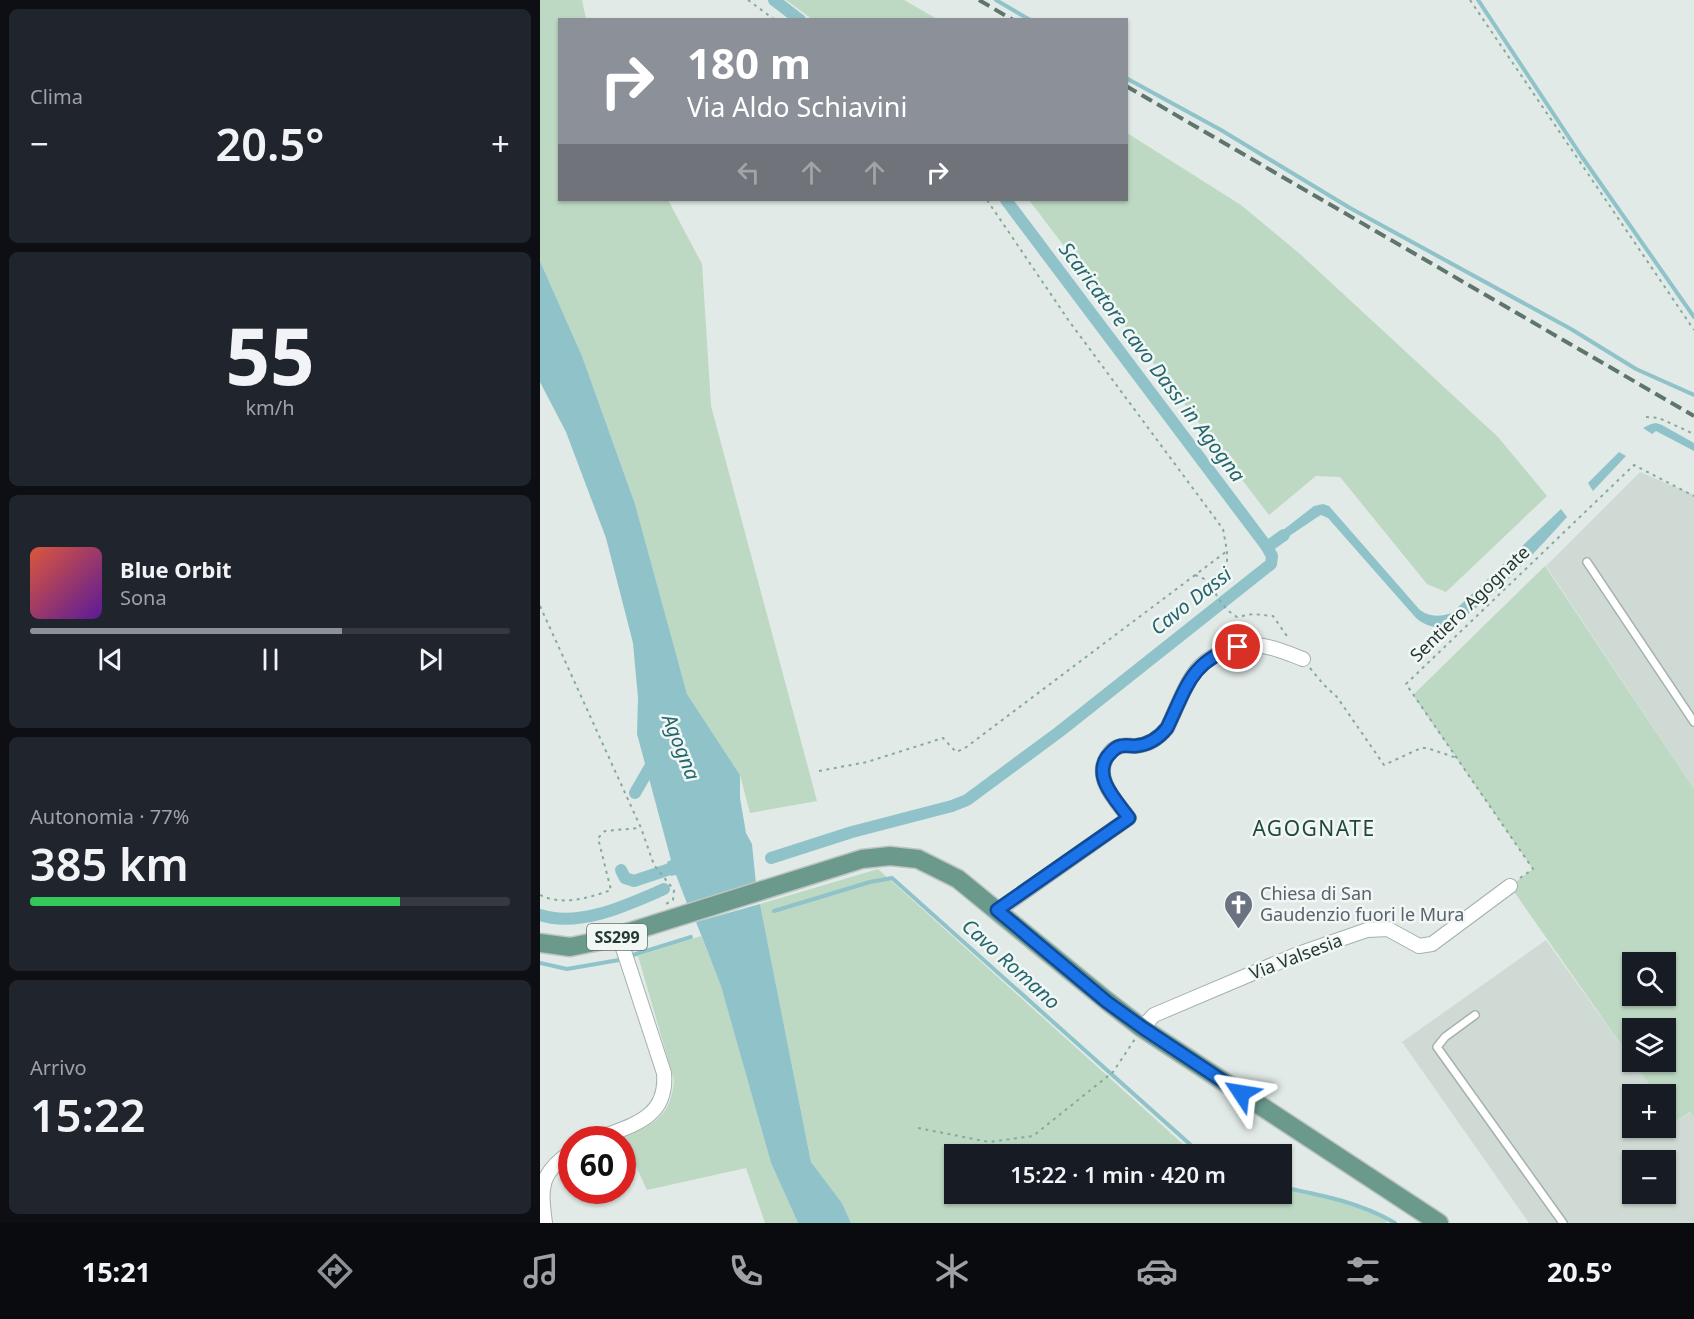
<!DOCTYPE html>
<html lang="it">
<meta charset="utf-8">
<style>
body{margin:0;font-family:"Noto Sans",sans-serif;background:#20242c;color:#f1f3f6;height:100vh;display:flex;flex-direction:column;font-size:22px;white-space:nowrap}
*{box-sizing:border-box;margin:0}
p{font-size:20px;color:#9ea1a6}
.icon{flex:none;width:33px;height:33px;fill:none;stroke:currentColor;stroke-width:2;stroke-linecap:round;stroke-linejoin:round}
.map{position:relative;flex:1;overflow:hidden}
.sheet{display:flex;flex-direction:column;gap:9px;padding:9px;background:#0d0f14;width:540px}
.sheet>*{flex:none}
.top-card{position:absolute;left:18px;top:18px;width:570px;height:183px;border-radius:0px;box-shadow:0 2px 4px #0004;background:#8c9099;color:#fff;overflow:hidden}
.fabs{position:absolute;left:1082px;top:952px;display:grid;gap:12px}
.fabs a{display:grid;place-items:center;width:54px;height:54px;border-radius:0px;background:#171b24;box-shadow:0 2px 4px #0004;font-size:30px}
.speed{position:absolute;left:18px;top:1126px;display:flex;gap:12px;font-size:30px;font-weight:700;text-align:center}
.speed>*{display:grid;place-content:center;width:78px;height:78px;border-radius:50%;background:#171b24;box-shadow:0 2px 4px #0004;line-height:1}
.speed .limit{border:9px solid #d22;background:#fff;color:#111}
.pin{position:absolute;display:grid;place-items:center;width:51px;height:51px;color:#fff;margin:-26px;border:3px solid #fff;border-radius:50%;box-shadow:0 2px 6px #0007}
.me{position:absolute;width:66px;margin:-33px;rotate:303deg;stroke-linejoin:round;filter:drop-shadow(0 0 4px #0008)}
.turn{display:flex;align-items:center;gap:21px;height:126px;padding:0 30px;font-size:27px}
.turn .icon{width:78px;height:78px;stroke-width:2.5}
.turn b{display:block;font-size:42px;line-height:51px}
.lanes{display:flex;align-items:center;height:57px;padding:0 30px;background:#0003;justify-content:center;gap:30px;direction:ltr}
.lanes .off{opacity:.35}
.big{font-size:45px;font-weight:600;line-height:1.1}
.sheet .card{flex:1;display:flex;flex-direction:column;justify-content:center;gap:9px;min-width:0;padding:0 21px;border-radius:9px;background:#20242c}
.sheet .dial{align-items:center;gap:0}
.dial b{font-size:78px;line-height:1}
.song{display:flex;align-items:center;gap:18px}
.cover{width:72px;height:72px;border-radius:9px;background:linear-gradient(135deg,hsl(10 70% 55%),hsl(270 70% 35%))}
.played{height:6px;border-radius:3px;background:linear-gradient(90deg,#8c9099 65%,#363941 65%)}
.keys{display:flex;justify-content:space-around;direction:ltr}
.heat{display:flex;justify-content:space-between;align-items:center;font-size:33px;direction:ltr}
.charge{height:9px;border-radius:4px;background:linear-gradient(90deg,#34c759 77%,#363941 0)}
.trip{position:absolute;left:404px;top:1144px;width:348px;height:60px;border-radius:0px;background:#171b24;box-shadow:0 2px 4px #0004;font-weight:600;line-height:60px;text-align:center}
.tab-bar{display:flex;height:96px;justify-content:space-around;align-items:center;background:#090b0e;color:#9ea1a6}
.tab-bar .icon{width:42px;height:42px}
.tab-bar .current{color:#8c9099}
.tab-bar b{font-size:27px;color:#f1f3f6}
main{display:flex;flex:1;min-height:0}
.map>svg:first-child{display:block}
.built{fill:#d0dad5;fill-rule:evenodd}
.green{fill:#bdd9c3;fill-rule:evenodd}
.water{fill:#90c3c9}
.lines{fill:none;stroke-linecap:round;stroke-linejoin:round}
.stream{stroke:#90c3c9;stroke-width:4}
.canal{stroke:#90c3c9;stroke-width:12}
.service-casing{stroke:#a5b1ac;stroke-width:10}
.minor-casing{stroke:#a5b1ac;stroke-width:16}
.primary-casing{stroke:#bdc4c2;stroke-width:21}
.path{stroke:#85aa9c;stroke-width:2;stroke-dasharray:3 4.5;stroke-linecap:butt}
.service{stroke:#fff;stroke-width:7}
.minor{stroke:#fff;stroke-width:14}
.primary{stroke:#6b9a8c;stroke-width:18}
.rail{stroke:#5e746d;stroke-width:4;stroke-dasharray:12 6;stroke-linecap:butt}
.route-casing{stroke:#114b97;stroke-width:15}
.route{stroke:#1a73e8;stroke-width:10}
.labels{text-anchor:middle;stroke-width:5;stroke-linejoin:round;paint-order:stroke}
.shield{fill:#f1f7f4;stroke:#62726c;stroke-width:1.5}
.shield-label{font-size:16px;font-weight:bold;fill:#243932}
.street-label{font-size:18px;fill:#243932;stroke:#f1f7f4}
.worship-label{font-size:18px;fill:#5b616d;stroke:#f1f7f4;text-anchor:start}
.water-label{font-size:20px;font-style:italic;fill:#25656d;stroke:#f1f7f4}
.quarter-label{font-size:21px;letter-spacing:1.5px;fill:#22483d;stroke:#f1f7f4}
</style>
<main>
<section class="sheet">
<div class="card"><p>Clima</p>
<div class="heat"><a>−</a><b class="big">20.5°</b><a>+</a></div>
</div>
<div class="card dial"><b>55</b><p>km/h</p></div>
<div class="card">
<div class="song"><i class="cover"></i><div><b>Blue Orbit</b><p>Sona</p></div></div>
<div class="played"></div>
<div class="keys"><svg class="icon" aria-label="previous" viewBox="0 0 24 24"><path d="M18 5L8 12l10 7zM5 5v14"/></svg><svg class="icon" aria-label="pause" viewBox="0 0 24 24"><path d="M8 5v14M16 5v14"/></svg><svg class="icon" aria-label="next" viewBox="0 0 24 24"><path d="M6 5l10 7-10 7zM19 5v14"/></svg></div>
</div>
<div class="card"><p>Autonomia · 77%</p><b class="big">385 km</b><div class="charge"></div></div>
<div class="card"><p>Arrivo</p><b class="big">15:22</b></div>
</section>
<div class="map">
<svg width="1154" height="1223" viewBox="0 0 1154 1223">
<rect width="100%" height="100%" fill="#e1eae6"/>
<g class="built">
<polygon points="1100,472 1154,495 1154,789 1006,566"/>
<path d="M1006 940 1117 1095H1092V1128H1125V1106L1136 1121 1151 1112 1154 1117V1223H989L862 1042ZM1092 1161H1125V1194H1092Z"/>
</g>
<g class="green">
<polygon points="0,0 42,0 46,19 20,20 20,200 128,200 162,264 171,406 277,801 210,813 200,775 147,694 95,504 42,356 0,261"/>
<polygon points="246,0 364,0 397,19 272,19"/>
<polygon points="587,133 701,205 760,254 958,437 1007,496 906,592 887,584 800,477 776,476 729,515 489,200 586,200"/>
<path d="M1005 566 1154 789V1117L1150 1112 1136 1121 1125 1106V1095H1117L1093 1062H1125V1029H1092V1060L970 886 993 869 873 695ZM1092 963H1125V996H1092Z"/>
<polygon points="338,869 655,1155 414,1155 414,1194 741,1194 741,1188 793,1197 848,1219 846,1223 311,1223 302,1203 271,1162 220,904"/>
<path d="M161 936 181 985 231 1163 258 1223H225L206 1168 107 1190 83 1138C114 1124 131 1117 134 1080L98 956Z"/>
</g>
<g class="water">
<polygon points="0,261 42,356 95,504 147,694 200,775 200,798 206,833 212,844 216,884 148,906 136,875 131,876 127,862 131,860 97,734 98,698 93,643 66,538 26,432 0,382"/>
<polygon points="1116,423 1122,425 1154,443 1154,451 1116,431 1112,434 1103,428 1111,424"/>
<polygon points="1079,452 1086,456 1053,491 1048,483"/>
<path d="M783 504 789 506 879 609C888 617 900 617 912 613L1021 509 1027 517C1004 542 932 624 902 627 892 628 883 624 876 618L788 518 781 515 776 518 733 547 729 541 774 506Z"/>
<polygon points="220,904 271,1162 302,1203 311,1223 258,1223 231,1163 181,986 156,922"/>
</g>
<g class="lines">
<g class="stream">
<polyline points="456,0 490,20"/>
<polyline points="938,0 1042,157 1154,317"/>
<polyline points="586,78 681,130 810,208 1031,329 1096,369 1154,395"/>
<polyline points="234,911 330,882 352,878 662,1155"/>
<polyline points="93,955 151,937"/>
<polyline points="0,963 27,969 79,960"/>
<path d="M741 1187C781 1195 819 1202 855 1223"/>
</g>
<g class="canal">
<polyline points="234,0 260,20"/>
<polyline points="466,200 727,547"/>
<polyline points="95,793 114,760"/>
<polyline points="231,858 312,832 412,806 427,800 519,732 731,564 732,556 727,547 744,535"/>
<polyline points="81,870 85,878 94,881 145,864"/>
<path d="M0 915C40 928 87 905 124 889"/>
</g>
<defs>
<g id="service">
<polyline points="1047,562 1154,722"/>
<polyline points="935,1015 905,1037 897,1047 1023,1223"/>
</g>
<g id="minor">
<path d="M457 911 589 818C577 802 553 778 567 757 570 752 575 747 581 746 586 745 591 746 595 746 608 745 619 738 627 728 635 712 641 694 651 678 664 655 698 642 723 646 737 648 750 654 763 659"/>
<polyline points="602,1028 614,1015 758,954 827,930 848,929 879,946 892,944 970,886"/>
<path d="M55 1140C90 1125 128 1120 124 1073L79 936"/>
<path d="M5 1223C0 1186 0 1173 32 1151"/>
</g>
<polyline id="primary" points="0,943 30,947 64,940 322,859 350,856 378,859 418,879 567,1001 602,1028 899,1223"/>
</defs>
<use href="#service" class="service-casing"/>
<use href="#minor" class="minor-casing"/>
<use href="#primary" class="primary-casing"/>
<g class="path">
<polyline points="208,0 235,20"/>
<polyline points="930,0 1154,330"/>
<path d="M447 200 529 321 683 529 687 551V567L669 581C676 595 683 609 697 617L713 614 733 616 749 639"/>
<polyline points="1106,417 1119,418 1154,434"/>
<polyline points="655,575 669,581"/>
<polyline points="0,606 101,828 114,865 134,890 133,900 124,905"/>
<polyline points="770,668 784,685 797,697 844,765 881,748 887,748 917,758"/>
<polyline points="279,771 327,762 403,738 416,752 425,748 687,551"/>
<polyline points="980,878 993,869 866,684 1094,465 1154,496"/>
<path d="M0 895C22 906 49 898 71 890L58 838 65 831 99 828"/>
<polyline points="378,1128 449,1142 493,1136 573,1072 595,1039"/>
</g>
<use href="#service" class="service"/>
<use href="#minor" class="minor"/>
<use href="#primary" class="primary"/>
<g class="rail">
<polyline points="439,0 473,20"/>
<polyline points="586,86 1154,416"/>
</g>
</g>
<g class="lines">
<defs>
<path id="route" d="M698 647C651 659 646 689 627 728 619 738 608 745 595 746 591 746 586 745 581 746 575 747 571 752 567 757 553 778 577 801 589 818L457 910 567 1002 603 1028 701 1093"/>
</defs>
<use href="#route" class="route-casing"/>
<use href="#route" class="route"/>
</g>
<defs>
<symbol id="church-pin" viewBox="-11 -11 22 30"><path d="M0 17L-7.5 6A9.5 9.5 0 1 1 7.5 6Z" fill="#6b7280" stroke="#f1f7f4"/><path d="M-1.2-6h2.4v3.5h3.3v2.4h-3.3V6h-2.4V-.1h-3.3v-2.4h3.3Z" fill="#fff"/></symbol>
</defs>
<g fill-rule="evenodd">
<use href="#church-pin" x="682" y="888" width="33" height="45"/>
</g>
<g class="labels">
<rect class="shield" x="47" y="924" width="60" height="26" rx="4.5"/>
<g class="shield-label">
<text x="77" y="943">SS299</text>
</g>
<g class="street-label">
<text transform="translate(930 604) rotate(-44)" y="6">Sentiero Agognate</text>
<text transform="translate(756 957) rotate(-21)" y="6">Via Valsesia</text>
</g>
<g class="worship-label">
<text x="720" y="900">Chiesa di San<tspan x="720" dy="21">Gaudenzio fuori le Mura</tspan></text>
</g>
<g class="water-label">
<text transform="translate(612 362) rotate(53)" y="7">Scaricatore cavo Dassi in Agogna</text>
<text transform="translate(651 601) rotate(-38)" y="7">Cavo Dassi</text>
<text transform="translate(141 747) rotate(68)" y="7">Agogna</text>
<text transform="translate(471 964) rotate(42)" y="7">Cavo Romano</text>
</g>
<g class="quarter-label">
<text x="774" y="836">AGOGNATE</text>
</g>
</g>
</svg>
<div class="fabs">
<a><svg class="icon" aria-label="search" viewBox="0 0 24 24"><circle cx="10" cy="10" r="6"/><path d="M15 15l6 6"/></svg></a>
<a><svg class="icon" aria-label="layers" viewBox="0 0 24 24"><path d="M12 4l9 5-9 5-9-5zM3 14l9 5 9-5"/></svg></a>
<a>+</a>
<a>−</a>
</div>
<div class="speed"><div class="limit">60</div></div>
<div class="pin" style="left:698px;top:647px;background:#d93025"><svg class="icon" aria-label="arrive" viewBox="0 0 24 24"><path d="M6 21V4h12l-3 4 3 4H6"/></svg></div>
<svg class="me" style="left:701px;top:1093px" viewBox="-20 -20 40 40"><path d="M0-17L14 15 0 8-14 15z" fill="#1a73e8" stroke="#fff" stroke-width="4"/></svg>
<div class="trip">15:22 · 1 min · 420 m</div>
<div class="top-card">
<div class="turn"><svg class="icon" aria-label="right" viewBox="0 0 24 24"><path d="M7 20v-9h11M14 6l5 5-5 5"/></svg><div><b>180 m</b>Via Aldo Schiavini</div></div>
<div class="lanes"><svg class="icon off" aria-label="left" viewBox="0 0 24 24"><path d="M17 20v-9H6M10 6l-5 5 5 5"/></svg><svg class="icon off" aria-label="ahead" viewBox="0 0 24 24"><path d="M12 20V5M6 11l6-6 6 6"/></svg><svg class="icon off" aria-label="ahead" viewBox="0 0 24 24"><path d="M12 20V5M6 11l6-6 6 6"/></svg><svg class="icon" aria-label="right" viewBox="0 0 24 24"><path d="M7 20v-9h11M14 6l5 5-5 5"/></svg></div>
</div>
</div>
</main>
<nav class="tab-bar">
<b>15:21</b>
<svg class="icon current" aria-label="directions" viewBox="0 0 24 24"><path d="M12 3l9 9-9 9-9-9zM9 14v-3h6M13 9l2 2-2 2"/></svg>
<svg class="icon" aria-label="music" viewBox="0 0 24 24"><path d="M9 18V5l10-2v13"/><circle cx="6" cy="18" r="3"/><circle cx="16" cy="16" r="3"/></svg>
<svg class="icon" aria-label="phone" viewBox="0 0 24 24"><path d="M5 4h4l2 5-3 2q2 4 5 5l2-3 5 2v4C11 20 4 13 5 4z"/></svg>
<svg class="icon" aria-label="climate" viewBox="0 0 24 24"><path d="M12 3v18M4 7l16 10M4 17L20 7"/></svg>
<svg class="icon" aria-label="car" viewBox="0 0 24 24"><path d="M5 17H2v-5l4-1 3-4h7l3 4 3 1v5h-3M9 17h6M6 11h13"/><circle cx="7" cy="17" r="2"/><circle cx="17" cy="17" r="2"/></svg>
<svg class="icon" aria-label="filters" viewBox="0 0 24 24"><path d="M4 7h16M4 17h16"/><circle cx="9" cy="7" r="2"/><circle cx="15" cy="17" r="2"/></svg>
<b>20.5°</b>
</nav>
